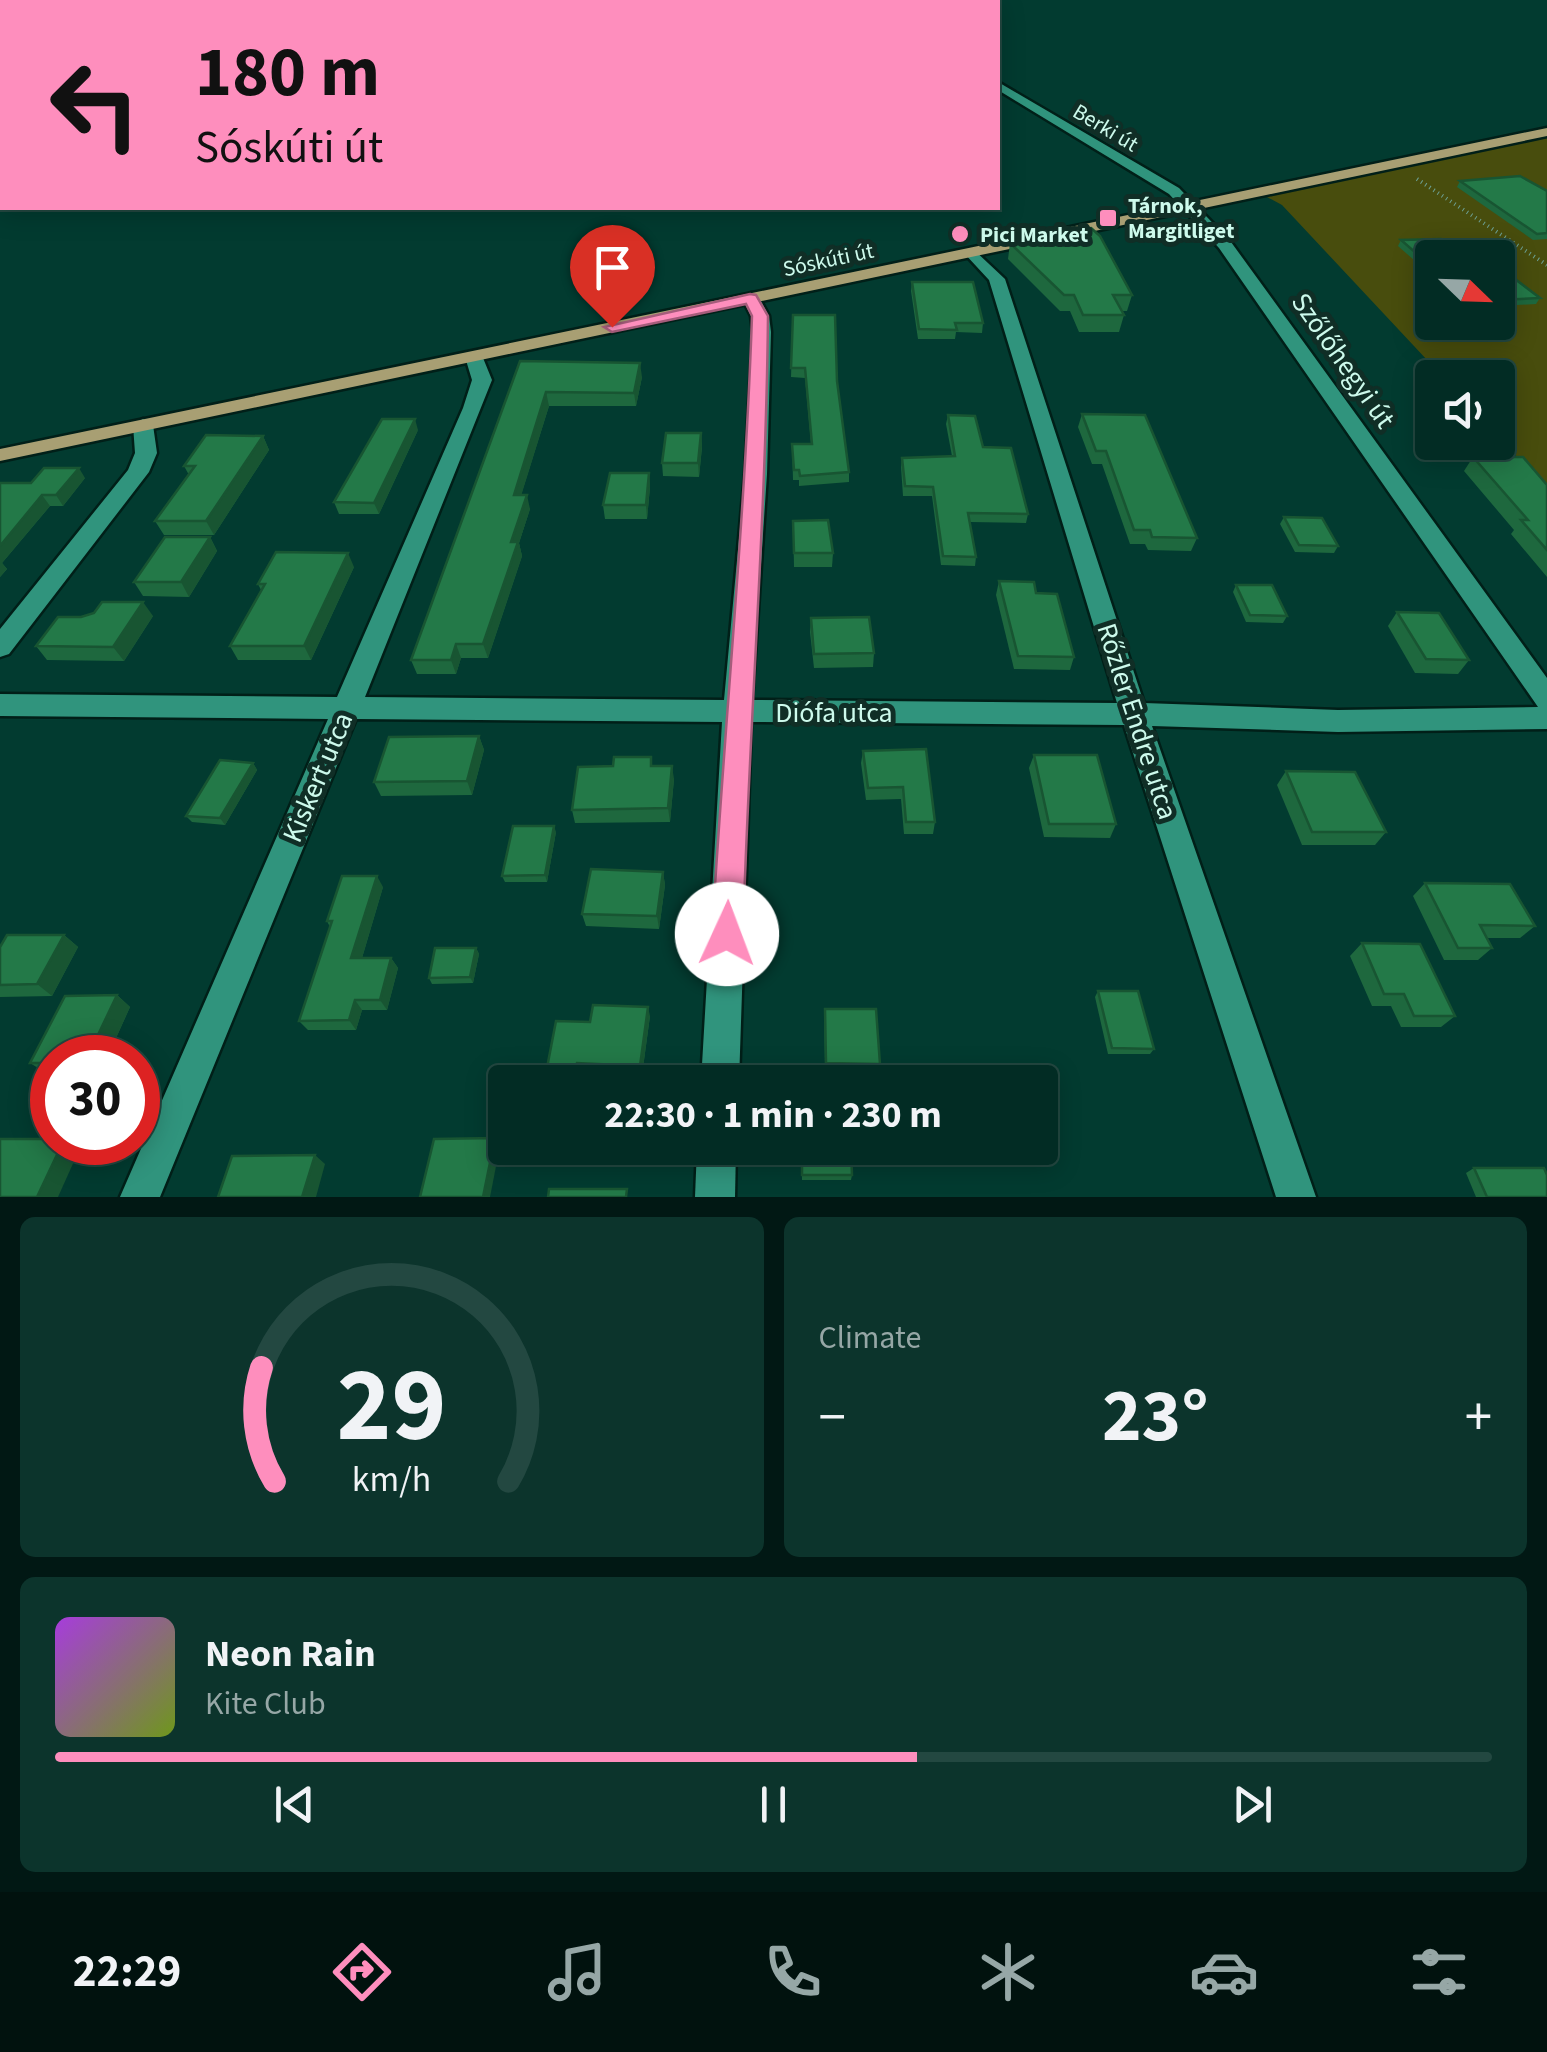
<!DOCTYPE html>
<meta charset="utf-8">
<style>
body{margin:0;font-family:"Source Sans 3",sans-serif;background:#0c342c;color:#f1f3f6;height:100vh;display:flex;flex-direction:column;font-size:38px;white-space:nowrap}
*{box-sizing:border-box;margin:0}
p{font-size:32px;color:#96a7a6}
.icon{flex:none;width:55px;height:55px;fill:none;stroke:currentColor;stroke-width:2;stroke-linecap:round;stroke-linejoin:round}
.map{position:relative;height:1197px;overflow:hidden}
.drawer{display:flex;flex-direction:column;gap:20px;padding:20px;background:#011814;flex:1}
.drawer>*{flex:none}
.hud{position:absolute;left:0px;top:0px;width:1000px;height:210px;box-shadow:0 5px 25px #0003,0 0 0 2px #234841;background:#fe8ebd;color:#111;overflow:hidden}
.needle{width:65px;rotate:113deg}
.fabs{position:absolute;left:1415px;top:240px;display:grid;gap:20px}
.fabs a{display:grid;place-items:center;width:100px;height:100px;border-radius:10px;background:#022c24;box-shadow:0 5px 25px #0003,0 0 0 2px #234841;font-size:50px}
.speed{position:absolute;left:30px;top:1035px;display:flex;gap:20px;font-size:50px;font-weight:700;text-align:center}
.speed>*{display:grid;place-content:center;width:130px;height:130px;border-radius:50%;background:#022c24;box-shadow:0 5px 25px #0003,0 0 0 2px #234841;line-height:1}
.speed .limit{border:15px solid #d22;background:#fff;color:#111}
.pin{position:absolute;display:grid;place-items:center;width:85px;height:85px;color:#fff;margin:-102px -42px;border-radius:50% 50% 50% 0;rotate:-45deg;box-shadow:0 0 10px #0007}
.pin .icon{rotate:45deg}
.me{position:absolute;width:110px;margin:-55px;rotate:2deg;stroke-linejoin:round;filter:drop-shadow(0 0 8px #0008)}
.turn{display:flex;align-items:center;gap:35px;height:210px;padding:0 30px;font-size:45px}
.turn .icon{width:130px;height:130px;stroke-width:2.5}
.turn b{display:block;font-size:70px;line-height:85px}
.big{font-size:75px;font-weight:700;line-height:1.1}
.drawer .tile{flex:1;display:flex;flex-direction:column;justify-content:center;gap:15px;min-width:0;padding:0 35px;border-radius:15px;background:#0c342c}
.drawer .dial{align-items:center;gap:0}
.dial svg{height:260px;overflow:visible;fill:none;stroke:#234841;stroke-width:7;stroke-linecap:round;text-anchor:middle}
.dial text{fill:#f1f3f6;stroke:none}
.song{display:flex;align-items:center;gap:30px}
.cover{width:120px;height:120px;border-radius:15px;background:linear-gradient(135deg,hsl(280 70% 55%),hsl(80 70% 35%))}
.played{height:10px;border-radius:5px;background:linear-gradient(90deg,#fe8ebd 60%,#234841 60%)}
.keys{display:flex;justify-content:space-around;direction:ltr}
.heat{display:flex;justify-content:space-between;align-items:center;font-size:55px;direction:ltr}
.drawer .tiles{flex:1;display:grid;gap:20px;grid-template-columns:1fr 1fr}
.tile:last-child{grid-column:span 2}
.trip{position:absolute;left:488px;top:1065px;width:570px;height:100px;border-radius:10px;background:#022c24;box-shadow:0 5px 25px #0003,0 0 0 2px #234841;font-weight:700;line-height:100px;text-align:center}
.tab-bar{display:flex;height:160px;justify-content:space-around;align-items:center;background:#01120e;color:#96a7a6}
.tab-bar .icon{width:70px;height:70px}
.tab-bar .active{color:#fe8ebd}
.tab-bar b{font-size:45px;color:#f1f3f6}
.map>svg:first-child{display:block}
.green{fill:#484d0d;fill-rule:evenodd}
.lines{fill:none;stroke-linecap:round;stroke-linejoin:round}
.minor-casing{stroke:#011f18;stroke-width:5}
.major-casing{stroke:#011f18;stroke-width:5}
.path-far1{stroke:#6da093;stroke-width:2.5;stroke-dasharray:1 4;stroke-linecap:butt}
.path{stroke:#6da093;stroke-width:4;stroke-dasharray:1 4;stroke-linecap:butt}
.minor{fill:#30947d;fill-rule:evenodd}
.major{fill:#a89f73;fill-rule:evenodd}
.wall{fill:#1e683e}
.shaded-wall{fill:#185532}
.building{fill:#237948;stroke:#185532;stroke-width:2.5}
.route{fill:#fe8ebd;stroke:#a55c7b;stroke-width:2.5}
.poi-dot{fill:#fe8ebd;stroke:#102e26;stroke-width:4}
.labels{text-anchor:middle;stroke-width:10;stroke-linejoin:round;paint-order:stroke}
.far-street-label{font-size:22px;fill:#cdfaec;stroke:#102e26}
.far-poi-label{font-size:22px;font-weight:bold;fill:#cdfaec;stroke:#102e26;text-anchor:start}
.street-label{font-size:28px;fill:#cdfaec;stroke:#102e26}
</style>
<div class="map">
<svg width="1547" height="1197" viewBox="0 0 1547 1197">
<rect width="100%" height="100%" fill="#023b30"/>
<path class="green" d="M1547 128V490L1498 436V378L1443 377 1282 205 1252 189ZM1432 258H1498V322H1432Z"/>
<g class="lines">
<defs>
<g id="minor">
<polygon points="853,0 865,0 867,2 856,2"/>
<polygon points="998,82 1179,188 1231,242 1547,678 1547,729 1338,732 1152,726 1316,1197 1276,1197 1124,725 751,722 739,1082 701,1082 722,722 356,719 160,1197 120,1197 328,719 0,716 0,694 337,697 463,408 472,380 465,357 467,353 481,353 492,380 365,697 724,700 745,474 753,332 751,316 742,298 751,293 757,294 769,316 771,332 767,474 752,700 1117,703 989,280 964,253 972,248 1005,279 1144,703 1338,710 1538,707 1219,248 1169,194 998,90"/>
<polygon points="143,419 153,425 157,453 149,472 9,654 0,657 0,629 128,470 135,453 133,425"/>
<polygon points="697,1148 736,1148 735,1197 695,1197"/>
</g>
<polygon id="major" points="1547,128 1547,136 0,461 0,449"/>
</defs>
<use href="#minor" class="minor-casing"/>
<use href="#major" class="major-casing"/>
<polyline class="path-far1" points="828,0 832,2"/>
<polyline class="path" points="1417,179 1547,265"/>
<use href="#minor" class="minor"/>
<use href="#major" class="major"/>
</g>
<g class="wall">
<polygon points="1460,181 1547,191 1547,239 1533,240 1457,187"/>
<polygon points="1401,240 1432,258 1432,276 1398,246"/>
<polygon points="1010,243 1132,295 1127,311 1122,311 1124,315 1119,332 1079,332 1070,311 1060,311 1008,259"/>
<polygon points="1498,266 1540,298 1536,304 1498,306"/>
<polygon points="912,282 983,323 982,333 956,332 955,339 918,339 911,291"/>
<polygon points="793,315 837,381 849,472 849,482 799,486 799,480 793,480 792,444 811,444 805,378 791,377"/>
<polygon points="520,361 642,377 636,406 549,406 521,495 530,509 519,543 522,556 488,658 461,658 456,674 417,674 411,660"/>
<polygon points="1082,414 1197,538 1191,551 1148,550 1145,544 1130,544 1102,464 1092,464 1078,427"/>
<polygon points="948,415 983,447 1028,514 1026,523 970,522 976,557 975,566 941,565 932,496 903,496 901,467 902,458 952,456 946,424"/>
<polygon points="418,430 379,514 339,514 334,502"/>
<polygon points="701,433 702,447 699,477 663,476 662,463"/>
<polygon points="263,436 269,450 214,535 164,535 155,521 189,475 184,466"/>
<polygon points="1473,457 1547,485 1547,577 1511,534 1514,530 1464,471"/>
<polygon points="649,473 650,487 647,519 605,519 603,505"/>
<polygon points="85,478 63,506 50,506 2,563 7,569 0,577 0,483 31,483"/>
<polygon points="1284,517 1338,546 1334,553 1295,552 1280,524"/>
<polygon points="793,521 833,553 832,567 794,567"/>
<polygon points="210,537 217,551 189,597 143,596 134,582"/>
<polygon points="354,567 311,660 238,660 230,646 261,590 258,584"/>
<polygon points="999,581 1036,593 1074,657 1070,670 1014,669 996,595"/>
<polygon points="1236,585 1287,616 1283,623 1246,622 1233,592"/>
<polygon points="1397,612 1469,660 1458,674 1415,673 1388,626"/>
<polygon points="94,613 153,616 124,661 47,660 36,646 81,617"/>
<polygon points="811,618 874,653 873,667 814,668 810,632"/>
<polygon points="479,736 484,750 472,795 381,796 374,782"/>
<polygon points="926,749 935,822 933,834 904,834 901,799 866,800 861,763 863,751"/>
<polygon points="1034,755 1116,824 1110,838 1044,837 1029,768"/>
<polygon points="253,763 257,770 225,825 192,822 186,816"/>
<polygon points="653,766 674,779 670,822 575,823 572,810"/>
<polygon points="1286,771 1386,832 1375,845 1302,845 1277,785"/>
<polygon points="556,832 547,882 505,882 502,876"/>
<polygon points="663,872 665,885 659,929 586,926 582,914"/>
<polygon points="1425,883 1535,926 1520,938 1487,938 1492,948 1478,960 1444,960 1413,896"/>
<polygon points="383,887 362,958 391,958 398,968 387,1010 362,1010 356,1030 308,1030 299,1021 330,927 327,921"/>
<polygon points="64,935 78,947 52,996 0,997 0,947"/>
<polygon points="1362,943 1455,1016 1441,1027 1401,1027 1391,1006 1372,1006 1350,956"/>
<polygon points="476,948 479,954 473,983 432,984 429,978"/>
<polygon points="1098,991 1154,1049 1150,1054 1108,1054 1095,997"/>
<polygon points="117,995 130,1007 107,1058 52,1058 52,1073 46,1073 30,1063"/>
<polygon points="824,1015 880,1064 879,1069 825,1069"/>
<polygon points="650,1016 642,1075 581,1072 579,1082 548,1082 545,1078 590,1022"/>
<polygon points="802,1148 852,1175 851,1180 802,1180"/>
<polygon points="1474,1168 1547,1197 1476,1197 1466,1173"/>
</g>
<g class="shaded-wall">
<polygon points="640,363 642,377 636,406 634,393"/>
<polygon points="546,392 549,406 517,509 514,495"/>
<polygon points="415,419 418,430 379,514 374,503"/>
<polygon points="701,433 702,447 699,477 698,463"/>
<polygon points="263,436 269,450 214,535 206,521"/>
<polygon points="79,468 85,478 63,506 56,495"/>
<polygon points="649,473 650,487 647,519 646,505"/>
<polygon points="42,495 50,506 2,563 7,569 0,577 0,546"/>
<polygon points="527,495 530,509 519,543 522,556 488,658 483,644 511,542"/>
<polygon points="210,537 217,551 189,597 181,582"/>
<polygon points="348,553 354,567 311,660 304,646"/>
<polygon points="143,602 153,616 124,661 113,647"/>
<polygon points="456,644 461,658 456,674 451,660"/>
<polygon points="479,736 484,750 472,795 467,781"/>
<polygon points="253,763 257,770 225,825 220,818"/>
<polygon points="672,766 674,779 670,822 668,808"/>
<polygon points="554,826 556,832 547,882 545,875"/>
<polygon points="663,872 665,885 659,929 657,916"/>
<polygon points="377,876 383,887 359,968 351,958"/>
<polygon points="64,935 78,947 52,996 37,984"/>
<polygon points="476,948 479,954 473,983 470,977"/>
<polygon points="391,958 398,968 387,1010 380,1000"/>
<polygon points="117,995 130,1007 107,1058 87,1058"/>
<polygon points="355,1000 362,1010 356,1030 349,1020"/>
<polygon points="648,1007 650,1016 642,1075 640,1066"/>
<polygon points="577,1063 581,1072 579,1082 576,1082 575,1078"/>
<polygon points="495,1138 500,1146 490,1197 483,1197"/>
<polygon points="63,1142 70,1142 80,1148 58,1197 37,1197"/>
<polygon points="315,1155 325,1164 316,1197 302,1197"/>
</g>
<g class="building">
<polygon points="1520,176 1547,191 1547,233 1537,234 1460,181"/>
<polygon points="1091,228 1100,236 1132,295 1113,295 1124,315 1083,315 1074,295 1064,295 1010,243"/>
<polygon points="1441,239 1465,258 1432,258 1432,267 1401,240"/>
<polygon points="1498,266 1540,298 1498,300"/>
<polygon points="912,282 973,282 983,323 955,323 957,330 919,329"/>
<polygon points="793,315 835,315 837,381 849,472 800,476 799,470 794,470 792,444 812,444 805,368 791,368"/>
<polygon points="520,361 640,363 634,393 546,392 514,495 527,495 511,542 518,542 483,644 456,644 451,660 411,660"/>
<polygon points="1082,414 1145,415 1197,538 1152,537 1150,530 1134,530 1106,451 1096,451"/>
<polygon points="948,415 975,416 983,447 1011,448 1028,514 968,513 976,557 943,556 933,487 905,486 902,458 955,456"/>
<polygon points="382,419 415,419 374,503 334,502"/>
<polygon points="666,433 701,433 698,463 662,463"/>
<polygon points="206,435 263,436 206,521 155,521 195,466 184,466"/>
<polygon points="1473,457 1523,457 1547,485 1547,550 1521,520 1528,520"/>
<polygon points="44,468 79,468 56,495 42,495 0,546 0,483 31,483"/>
<polygon points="610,473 649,473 646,505 603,505"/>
<polygon points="1284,517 1322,518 1338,546 1299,545"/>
<polygon points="828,520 833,553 794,553 793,521"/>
<polygon points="165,537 210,537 181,582 134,582"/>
<polygon points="276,552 348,553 304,646 230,646 265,584 258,584"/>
<polygon points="999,581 1034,582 1036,593 1057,594 1074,657 1018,656"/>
<polygon points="1236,585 1272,585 1287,616 1250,615"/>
<polygon points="102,602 143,602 113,647 36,646 58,617 81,617 94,613"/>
<polygon points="1397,612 1439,613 1469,660 1426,659"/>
<polygon points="869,617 874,653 814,654 811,618"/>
<polygon points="479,736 467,781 374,782 389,737"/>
<polygon points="926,749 935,822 906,822 903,787 868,788 863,751"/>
<polygon points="1034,755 1097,755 1116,824 1049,824"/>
<polygon points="614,757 651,757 651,766 672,766 668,808 572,810 578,767 613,766"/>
<polygon points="220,760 253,763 220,818 186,816"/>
<polygon points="1286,771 1355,772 1386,832 1312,832"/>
<polygon points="513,826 554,826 545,875 502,876"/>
<polygon points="591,869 663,872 657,916 582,914"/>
<polygon points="342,876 377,876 351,958 391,958 380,1000 355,1000 349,1020 299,1021 332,921 327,921"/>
<polygon points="1425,883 1510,884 1535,926 1480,925 1492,948 1458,948"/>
<polygon points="7,935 64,935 37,984 0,985 0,947"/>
<polygon points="1362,943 1420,944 1455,1016 1414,1016 1404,994 1384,994"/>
<polygon points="435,948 476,948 470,977 429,978"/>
<polygon points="1098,991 1138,991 1154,1049 1112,1048"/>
<polygon points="117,995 87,1058 52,1058 52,1063 30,1063 65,996"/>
<polygon points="593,1005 648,1007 640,1066 577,1063 575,1078 545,1078 556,1021 590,1022"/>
<polygon points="825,1009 876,1009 880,1064 826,1063"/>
<polygon points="495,1138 483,1197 420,1197 434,1139"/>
<polygon points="52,1139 52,1142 63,1142 37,1197 0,1197 0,1139"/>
<polygon points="802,1148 851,1148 852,1175 802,1175"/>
<polygon points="315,1155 302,1197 218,1197 232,1156"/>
<polygon points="1474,1168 1544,1168 1547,1175 1547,1197 1487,1197"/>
<polygon points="549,1189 627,1189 626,1197 548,1197"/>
</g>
<path class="route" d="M750 294 756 295 768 316C766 522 749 728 743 934L738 944 727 949 716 944 712 934C724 728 745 522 752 316L746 304 612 332 604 327Z"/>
<g class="poi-dot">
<rect x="1098" y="208" width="20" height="20" rx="5"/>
<circle cx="960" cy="234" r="10"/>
</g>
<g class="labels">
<g class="far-street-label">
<text transform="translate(1106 127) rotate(31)" y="8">Berki út</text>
<text transform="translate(828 259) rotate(-12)" y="8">Sóskúti út</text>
</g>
<g class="far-poi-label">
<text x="1128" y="213">Tárnok,<tspan x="1128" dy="25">Margitliget</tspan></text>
<text x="980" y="242">Pici Market</text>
</g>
<g class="street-label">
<text transform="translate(1344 360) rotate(55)" y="10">Szőlőhegyi út</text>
<text x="834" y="722">Diófa utca</text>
<text transform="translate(1138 721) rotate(72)" y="10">Rőzler Endre utca</text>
<text transform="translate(317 777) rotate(-67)" y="10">Kiskert utca</text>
</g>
</g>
</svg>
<div class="fabs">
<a><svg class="needle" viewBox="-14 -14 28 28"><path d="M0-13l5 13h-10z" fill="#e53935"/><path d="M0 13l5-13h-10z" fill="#96a7a6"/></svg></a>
<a><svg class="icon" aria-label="sound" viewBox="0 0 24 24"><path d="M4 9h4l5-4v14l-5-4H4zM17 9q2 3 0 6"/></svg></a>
</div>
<div class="speed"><div class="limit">30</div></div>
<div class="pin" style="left:612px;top:327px;background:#d93025"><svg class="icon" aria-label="arrive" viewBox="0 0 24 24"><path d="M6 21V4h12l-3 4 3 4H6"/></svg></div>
<svg class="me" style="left:727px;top:934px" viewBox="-20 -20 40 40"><circle r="19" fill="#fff"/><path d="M0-13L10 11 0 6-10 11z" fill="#fe8ebd"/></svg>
<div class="trip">22:30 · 1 min · 230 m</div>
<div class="hud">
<div class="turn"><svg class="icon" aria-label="left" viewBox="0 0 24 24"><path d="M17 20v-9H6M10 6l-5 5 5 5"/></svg><div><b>180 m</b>Sóskúti út</div></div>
</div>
</div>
<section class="drawer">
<div class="tiles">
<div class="tile dial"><svg viewBox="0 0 100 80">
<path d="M14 69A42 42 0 1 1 86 69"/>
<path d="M14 69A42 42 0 0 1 10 34" stroke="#fe8ebd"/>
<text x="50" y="56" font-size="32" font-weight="700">29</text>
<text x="50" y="72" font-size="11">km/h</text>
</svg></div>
<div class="tile"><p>Climate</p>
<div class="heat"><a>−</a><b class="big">23°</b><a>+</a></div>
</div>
<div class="tile">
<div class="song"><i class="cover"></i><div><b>Neon Rain</b><p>Kite Club</p></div></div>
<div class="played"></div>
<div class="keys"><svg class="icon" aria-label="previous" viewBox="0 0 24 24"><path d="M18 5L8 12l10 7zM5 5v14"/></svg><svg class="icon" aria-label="pause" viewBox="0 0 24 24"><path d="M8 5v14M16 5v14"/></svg><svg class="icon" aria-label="next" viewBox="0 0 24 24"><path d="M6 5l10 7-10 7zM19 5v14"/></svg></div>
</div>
</div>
</section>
<nav class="tab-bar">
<b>22:29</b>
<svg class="icon active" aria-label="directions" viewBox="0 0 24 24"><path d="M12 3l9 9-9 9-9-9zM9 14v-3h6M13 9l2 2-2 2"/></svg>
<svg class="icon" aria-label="music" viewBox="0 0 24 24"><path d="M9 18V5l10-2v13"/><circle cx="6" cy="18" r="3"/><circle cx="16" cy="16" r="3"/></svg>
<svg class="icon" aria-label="phone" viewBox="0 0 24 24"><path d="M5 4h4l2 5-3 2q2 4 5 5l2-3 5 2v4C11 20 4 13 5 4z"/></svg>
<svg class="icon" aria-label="climate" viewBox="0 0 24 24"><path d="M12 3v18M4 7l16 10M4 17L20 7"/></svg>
<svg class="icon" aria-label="car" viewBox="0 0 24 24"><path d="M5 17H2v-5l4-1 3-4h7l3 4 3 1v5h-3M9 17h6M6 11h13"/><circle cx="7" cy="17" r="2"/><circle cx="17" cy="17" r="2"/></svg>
<svg class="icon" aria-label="filters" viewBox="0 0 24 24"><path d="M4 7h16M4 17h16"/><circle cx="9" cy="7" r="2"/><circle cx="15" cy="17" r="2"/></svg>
</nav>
